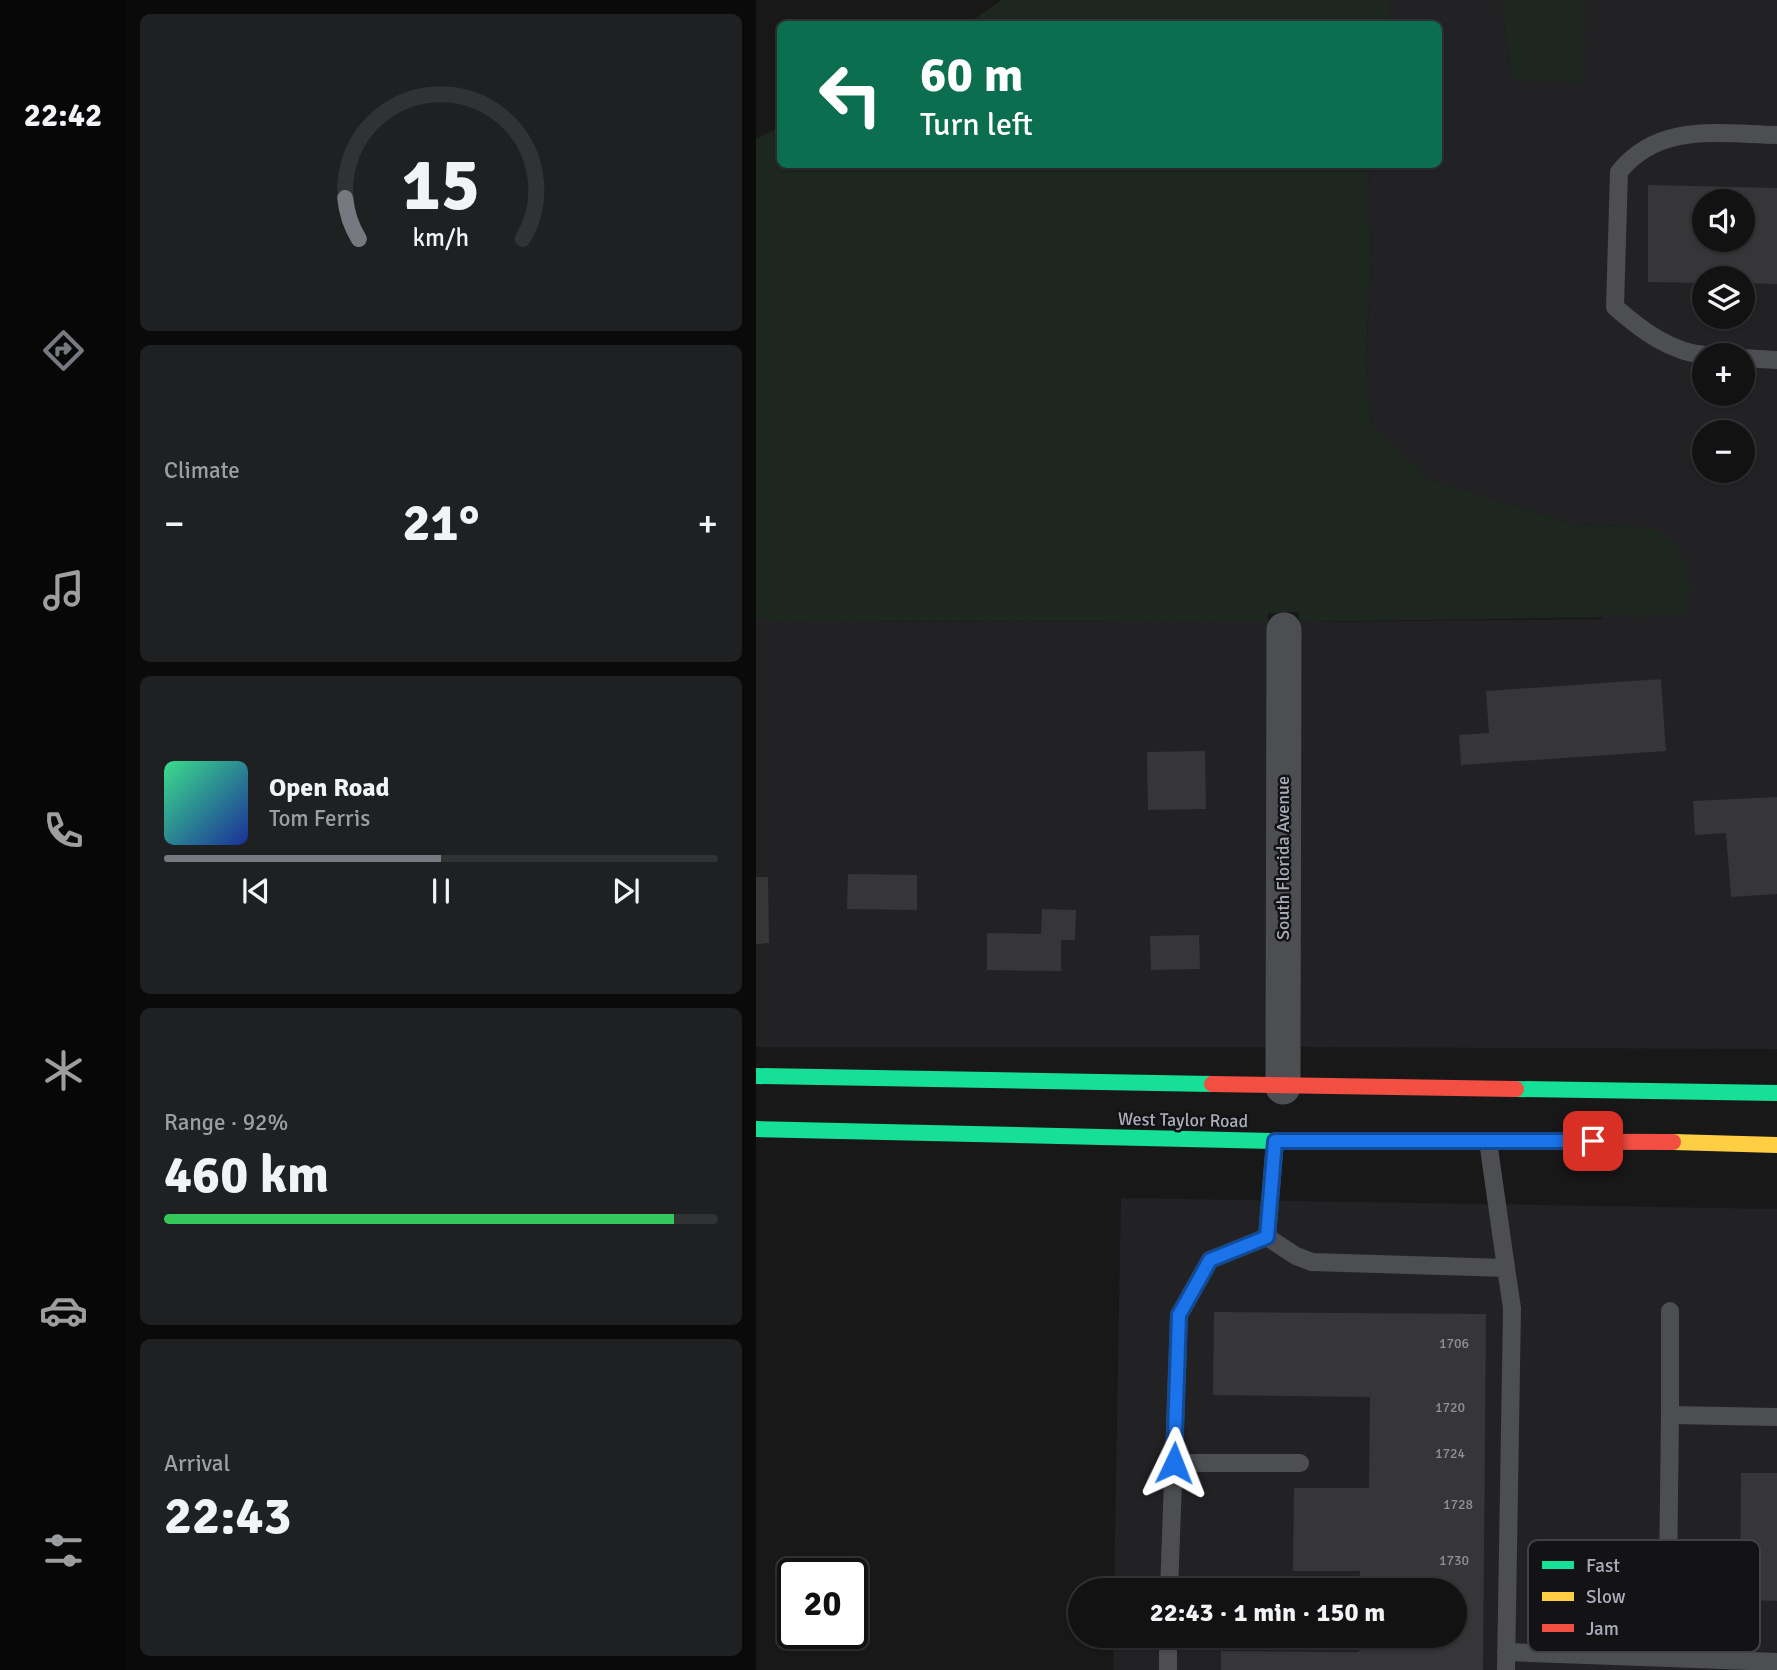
<!DOCTYPE html>
<meta charset="utf-8">
<style>
body{margin:0;font-family:Signika,sans-serif;background:#1f2021;color:#f1f3f6;height:100vh;display:flex;flex-direction:column;font-size:26px;white-space:nowrap}
*{box-sizing:border-box;margin:0}
p{font-size:23px;color:#9c9ea0}
.icon{flex:none;width:38px;height:38px;fill:none;stroke:currentColor;stroke-width:2;stroke-linecap:round;stroke-linejoin:round}
.map{position:relative;flex:1;overflow:hidden}
.drawer{display:flex;flex-direction:column;gap:14px;padding:14px;background:#0a0a0a;width:630px}
.drawer>*{flex:none}
.guide{position:absolute;left:21px;top:21px;width:665px;height:147px;border-radius:10px;box-shadow:0 2px 5px #0004,0 0 0 2px #313233;background:#0b6e4f;color:#fff;overflow:hidden}
.tools{position:absolute;left:936px;top:189px;display:grid;gap:14px}
.tools a{display:grid;place-items:center;width:63px;height:63px;border-radius:50%;background:#121213;box-shadow:0 2px 5px #0004,0 0 0 2px #313233;font-size:35px}
.speed{position:absolute;left:21px;top:1558px;display:flex;gap:14px;font-size:35px;font-weight:700;text-align:center}
.speed>*{display:grid;place-content:center;width:91px;height:91px;border-radius:50%;background:#121213;box-shadow:0 2px 5px #0004,0 0 0 2px #313233;line-height:1}
.speed .limit{border:4px solid #111;border-radius:10px;background:#fff;color:#111}
.pin{position:absolute;display:grid;place-items:center;width:60px;height:60px;color:#fff;margin:-30px;border-radius:14px;box-shadow:0 4px 10px #0006}
.me{position:absolute;width:77px;margin:-38px;rotate:2deg;stroke-linejoin:round;filter:drop-shadow(0 0 5px #0008)}
.turn{display:flex;align-items:center;gap:24px;height:147px;padding:0 28px;font-size:32px}
.turn .icon{width:91px;height:91px;stroke-width:2.5}
.turn b{display:block;font-size:49px;line-height:60px}
.big{font-size:52px;font-weight:800;line-height:1.1}
.drawer .tile{flex:1;display:flex;flex-direction:column;justify-content:center;gap:10px;min-width:0;padding:0 24px;border-radius:10px;background:#1f2021}
.drawer .dial{align-items:center;gap:0}
.dial svg{height:182px;overflow:visible;fill:none;stroke:#313233;stroke-width:7;stroke-linecap:round;text-anchor:middle}
.dial text{fill:#f1f3f6;stroke:none}
.song{display:flex;align-items:center;gap:21px}
.cover{width:84px;height:84px;border-radius:10px;background:linear-gradient(135deg,hsl(150 70% 55%),hsl(230 70% 35%))}
.played{height:7px;border-radius:4px;background:linear-gradient(90deg,#777981 50%,#313233 50%)}
.keys{display:flex;justify-content:space-around;direction:ltr}
.heat{display:flex;justify-content:space-between;align-items:center;font-size:38px;direction:ltr}
.charge{height:10px;border-radius:5px;background:linear-gradient(90deg,#34c759 92%,#313233 0)}
.trip{position:absolute;left:312px;top:1578px;width:399px;height:70px;border-radius:35px;background:#121213;box-shadow:0 2px 5px #0004,0 0 0 2px #313233;font-weight:800;line-height:70px;text-align:center}
main{display:flex;flex:1;min-height:0}
.dock{display:flex;flex-direction:column;width:126px;justify-content:space-around;align-items:center;background:#070708;color:#9c9ea0}
.dock .icon{width:49px;height:49px}
.dock .on{color:#777981}
.dock b{font-size:32px;color:#f1f3f6}
.map>svg:first-child{display:block}
.built{fill:#222225;fill-rule:evenodd}
.green{fill:#1e2620}
.building{fill:#363638;fill-rule:evenodd}
.lines{fill:none;stroke-linecap:round;stroke-linejoin:round}
.lane{stroke:#4c4e52;stroke-width:18}
.street{stroke:#4c4e52;stroke-width:35}
.fast{stroke:#16e098;stroke-width:16}
.slow{stroke:#ffcf43;stroke-width:16}
.jam{stroke:#f24e42;stroke-width:16}
.route-casing{stroke:#114b97;stroke-width:18}
.route{stroke:#1a73e8;stroke-width:12}
.labels{text-anchor:middle;stroke-width:5;stroke-linejoin:round;paint-order:stroke}
.number-label{font-size:14px;fill:#8d8f99}
.street-label{font-size:18px;fill:#aaadb9;stroke:#131215}
.key{fill:#131215;stroke:#404046;stroke-width:2}
.key-label{font-size:19px;fill:#aaadb9}
</style>
<main>
<nav class="dock">
<b>22:42</b>
<svg class="icon on" aria-label="directions" viewBox="0 0 24 24"><path d="M12 3l9 9-9 9-9-9zM9 14v-3h6M13 9l2 2-2 2"/></svg>
<svg class="icon" aria-label="music" viewBox="0 0 24 24"><path d="M9 18V5l10-2v13"/><circle cx="6" cy="18" r="3"/><circle cx="16" cy="16" r="3"/></svg>
<svg class="icon" aria-label="phone" viewBox="0 0 24 24"><path d="M5 4h4l2 5-3 2q2 4 5 5l2-3 5 2v4C11 20 4 13 5 4z"/></svg>
<svg class="icon" aria-label="climate" viewBox="0 0 24 24"><path d="M12 3v18M4 7l16 10M4 17L20 7"/></svg>
<svg class="icon" aria-label="car" viewBox="0 0 24 24"><path d="M5 17H2v-5l4-1 3-4h7l3 4 3 1v5h-3M9 17h6M6 11h13"/><circle cx="7" cy="17" r="2"/><circle cx="17" cy="17" r="2"/></svg>
<svg class="icon" aria-label="filters" viewBox="0 0 24 24"><path d="M4 7h16M4 17h16"/><circle cx="9" cy="7" r="2"/><circle cx="15" cy="17" r="2"/></svg>
</nav>
<section class="drawer">
<div class="tile dial"><svg viewBox="0 0 100 80">
<path d="M14 69A42 42 0 1 1 86 69"/>
<path d="M14 69A42 42 0 0 1 8 51" stroke="#777981"/>
<text x="50" y="56" font-size="32" font-weight="700">15</text>
<text x="50" y="72" font-size="11">km/h</text>
</svg></div>
<div class="tile"><p>Climate</p>
<div class="heat"><a>−</a><b class="big">21°</b><a>+</a></div>
</div>
<div class="tile">
<div class="song"><i class="cover"></i><div><b>Open Road</b><p>Tom Ferris</p></div></div>
<div class="played"></div>
<div class="keys"><svg class="icon" aria-label="previous" viewBox="0 0 24 24"><path d="M18 5L8 12l10 7zM5 5v14"/></svg><svg class="icon" aria-label="pause" viewBox="0 0 24 24"><path d="M8 5v14M16 5v14"/></svg><svg class="icon" aria-label="next" viewBox="0 0 24 24"><path d="M6 5l10 7-10 7zM19 5v14"/></svg></div>
</div>
<div class="tile"><p>Range · 92%</p><b class="big">460 km</b><div class="charge"></div></div>
<div class="tile"><p>Arrival</p><b class="big">22:43</b></div>
</section>
<div class="map">
<svg width="1021" height="1670" viewBox="0 0 1021 1670">
<rect width="100%" height="100%" fill="#181819"/>
<g class="built">
<path d="M635 0H745L756 80 827 82 830 0H1021V1049L545 1047 543 622 846 619 895 527 817 524 674 479 616 425 610 360 615 260 612 165 682 164V24H631ZM948 201H987V240H948ZM948 278H987V317H948ZM948 355H987V394H948ZM948 432H987V471H948Z"/>
<polygon points="0,621 512,622 514,1047 0,1047"/>
<polygon points="365,1198 1021,1209 1021,1670 357,1670 358,1636 698,1636 698,1591 358,1591"/>
</g>
<g class="green">
<polygon points="246,0 635,0 631,24 211,24"/>
<polygon points="745,0 830,0 828,82 756,81"/>
<polygon points="24,127 24,164 612,165 615,260 610,360 616,425 674,479 817,524 895,527 923,547 935,590 928,616 543,622 543,612 512,613 512,622 0,621 0,139"/>
</g>
<g class="building">
<path d="M892 185 1021 188V284L987 283V278H948V283L892 282ZM948 201H987V240H948Z"/>
<polygon points="905,679 910,751 705,765 703,735 733,733 730,691"/>
<polygon points="449,751 450,809 392,810 391,752"/>
<polygon points="1021,797 1021,894 975,897 970,833 939,835 937,801"/>
<polygon points="92,874 161,875 161,910 91,909"/>
<polygon points="0,877 12,877 13,943 0,944"/>
<polygon points="286,909 320,910 319,940 305,940 305,971 231,970 231,933 285,934"/>
<polygon points="443,935 444,969 395,970 394,936"/>
<polygon points="458,1312 730,1314 727,1670 465,1670 465,1651 603,1652 603,1636 698,1636 698,1591 603,1591 604,1571 537,1571 538,1488 613,1488 614,1397 457,1395"/>
<polygon points="985,1473 1021,1473 1021,1601 984,1600"/>
</g>
<g class="lines">
<g class="lane">
<path d="M950 355C915 353 884 329 859 307L863 172C903 122 963 134 1021 135"/>
<polyline points="987,358 1021,360"/>
<polyline points="519,1141 511,1237 540,1256 556,1262 750,1268 756,1308 750,1670"/>
<polyline points="732,1141 750,1268"/>
<polyline points="914,1311 914,1415 1021,1417"/>
<polyline points="418,1463 544,1463"/>
<polyline points="413,1591 423,1315 454,1260 511,1237"/>
<polyline points="750,1652 1021,1662"/>
<polyline points="911,1658 914,1415"/>
<polyline points="412,1670 412,1636"/>
</g>
<polyline class="street" points="527,1087 528,630"/>
<g class="fast">
<polyline points="0,1076 456,1084"/>
<polyline points="760,1089 1021,1093"/>
<polyline points="0,1129 519,1141 674,1141"/>
</g>
<polyline class="slow" points="917,1142 1021,1145"/>
<g class="jam">
<polyline points="456,1084 760,1089"/>
<polyline points="674,1141 917,1142"/>
</g>
</g>
<g class="lines">
<defs>
<polyline id="route" points="418,1463 423,1315 454,1260 511,1237 519,1141 837,1141"/>
</defs>
<use href="#route" class="route-casing"/>
<use href="#route" class="route"/>
</g>
<g class="labels">
<g class="number-label">
<text x="698" y="1348">1706</text>
<text x="694" y="1412">1720</text>
<text x="694" y="1458">1724</text>
<text x="702" y="1509">1728</text>
<text x="698" y="1565">1730</text>
</g>
<g class="street-label">
<text transform="translate(527 858) rotate(-90)" y="6">South Florida Avenue</text>
<text transform="translate(427 1120) rotate(1)" y="6">West Taylor Road</text>
</g>
</g>
<rect x="772" y="1540" width="232" height="112" rx="10" class="key"/>
<rect x="786" y="1561" width="32" height="8" fill="#16e098"/>
<rect x="786" y="1592" width="32" height="9" fill="#ffcf43"/>
<rect x="786" y="1624" width="32" height="8" fill="#f24e42"/>
<g class="key-label">
<text x="830" y="1572">Fast</text>
<text x="830" y="1603">Slow</text>
<text x="830" y="1635">Jam</text>
</g>
</svg>
<div class="tools">
<a><svg class="icon" aria-label="sound" viewBox="0 0 24 24"><path d="M4 9h4l5-4v14l-5-4H4zM17 9q2 3 0 6"/></svg></a>
<a><svg class="icon" aria-label="layers" viewBox="0 0 24 24"><path d="M12 4l9 5-9 5-9-5zM3 14l9 5 9-5"/></svg></a>
<a>+</a>
<a>−</a>
</div>
<div class="speed"><div class="limit">20</div></div>
<div class="pin" style="left:837px;top:1141px;background:#d93025"><svg class="icon" aria-label="arrive" viewBox="0 0 24 24"><path d="M6 21V4h12l-3 4 3 4H6"/></svg></div>
<svg class="me" style="left:418px;top:1463px" viewBox="-20 -20 40 40"><path d="M0-17L14 15 0 8-14 15z" fill="#1a73e8" stroke="#fff" stroke-width="4"/></svg>
<div class="trip">22:43 · 1 min · 150 m</div>
<div class="guide">
<div class="turn"><svg class="icon" aria-label="left" viewBox="0 0 24 24"><path d="M17 20v-9H6M10 6l-5 5 5 5"/></svg><div><b>60 m</b>Turn left</div></div>
</div>
</div>
</main>
